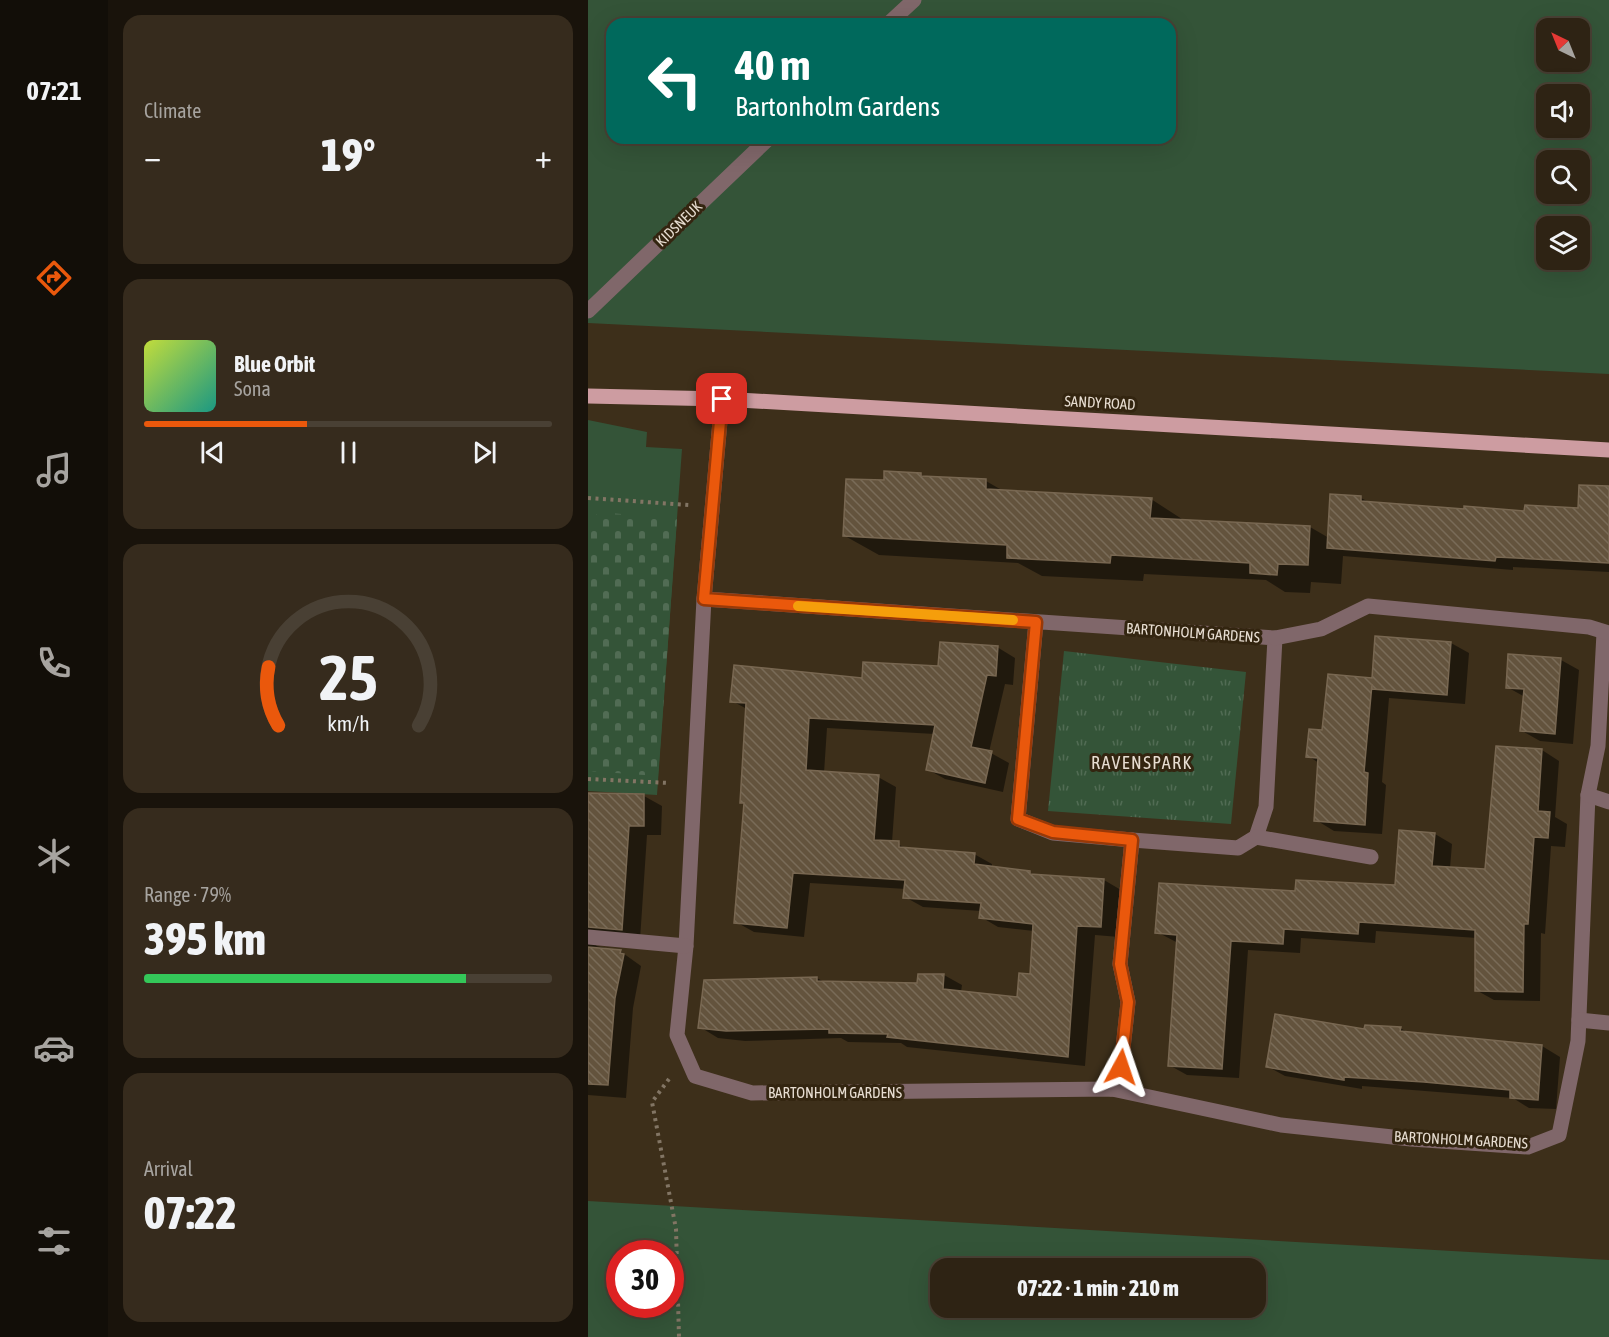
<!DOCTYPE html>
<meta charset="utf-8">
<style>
body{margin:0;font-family:"Asap Condensed",sans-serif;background:#362b1d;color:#f1f3f6;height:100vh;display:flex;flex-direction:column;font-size:22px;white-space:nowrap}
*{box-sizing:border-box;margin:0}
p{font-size:20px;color:#a7a4a0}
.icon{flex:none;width:33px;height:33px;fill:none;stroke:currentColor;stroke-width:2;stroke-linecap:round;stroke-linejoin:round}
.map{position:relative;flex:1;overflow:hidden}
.drawer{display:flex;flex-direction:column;gap:15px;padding:15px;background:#19130b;width:480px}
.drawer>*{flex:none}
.guide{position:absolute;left:18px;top:18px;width:570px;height:126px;border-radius:18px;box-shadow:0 6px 24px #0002,0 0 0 2px #494034;background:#00695c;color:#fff;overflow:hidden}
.needle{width:39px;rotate:317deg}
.fabs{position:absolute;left:948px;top:18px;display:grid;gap:12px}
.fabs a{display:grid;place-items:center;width:54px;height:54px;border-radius:12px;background:#2e2314;box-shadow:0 6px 24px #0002,0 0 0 2px #494034;font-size:30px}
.speed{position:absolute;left:18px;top:1240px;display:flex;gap:12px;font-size:30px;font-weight:700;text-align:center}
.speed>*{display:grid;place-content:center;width:78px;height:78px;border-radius:50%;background:#2e2314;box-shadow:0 6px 24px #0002,0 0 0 2px #494034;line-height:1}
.speed .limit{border:9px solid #d22;background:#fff;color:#111}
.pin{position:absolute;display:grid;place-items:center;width:51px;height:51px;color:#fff;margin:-26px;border-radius:12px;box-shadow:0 3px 9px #0006}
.me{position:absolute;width:66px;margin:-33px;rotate:5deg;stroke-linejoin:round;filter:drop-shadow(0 0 4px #0008)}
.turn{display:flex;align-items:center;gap:21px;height:126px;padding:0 30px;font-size:27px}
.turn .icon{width:78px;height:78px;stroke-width:2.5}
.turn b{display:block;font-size:42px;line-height:51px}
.big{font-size:45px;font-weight:800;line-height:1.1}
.drawer .widget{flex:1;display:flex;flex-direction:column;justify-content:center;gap:9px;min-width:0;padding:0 21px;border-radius:18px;background:#362b1d}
.drawer .dial{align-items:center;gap:0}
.dial svg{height:156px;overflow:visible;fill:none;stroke:#494034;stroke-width:7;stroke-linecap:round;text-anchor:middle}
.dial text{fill:#f1f3f6;stroke:none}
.song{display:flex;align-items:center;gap:18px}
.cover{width:72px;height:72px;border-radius:9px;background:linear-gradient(135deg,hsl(70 70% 55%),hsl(170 70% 35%))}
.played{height:6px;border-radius:3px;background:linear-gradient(90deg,#ea580c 40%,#494034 40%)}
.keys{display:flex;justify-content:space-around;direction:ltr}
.heat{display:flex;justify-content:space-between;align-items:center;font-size:33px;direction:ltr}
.charge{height:9px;border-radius:4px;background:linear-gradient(90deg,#34c759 79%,#494034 0)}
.trip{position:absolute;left:342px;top:1258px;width:336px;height:60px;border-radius:18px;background:#2e2314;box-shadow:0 6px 24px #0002,0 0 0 2px #494034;font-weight:800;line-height:60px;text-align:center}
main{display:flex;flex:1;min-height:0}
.tabs{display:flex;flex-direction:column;width:108px;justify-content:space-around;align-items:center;background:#120e08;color:#a7a4a0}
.tabs .icon{width:42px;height:42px}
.tabs .on{color:#ea580c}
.tabs b{font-size:27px;color:#f1f3f6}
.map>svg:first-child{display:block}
.green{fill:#345438;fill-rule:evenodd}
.cemetery{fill:url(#cemetery-stones)}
.park{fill:url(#park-tufts)}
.shadow{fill:#0007}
.building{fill:url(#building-back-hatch);stroke:#786751;stroke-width:1.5}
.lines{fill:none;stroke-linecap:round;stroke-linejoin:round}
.path{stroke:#827564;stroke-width:4;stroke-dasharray:3 4.5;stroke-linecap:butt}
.minor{stroke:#80676a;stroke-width:15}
.major{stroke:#cd9ca1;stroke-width:15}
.route-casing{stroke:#983908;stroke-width:15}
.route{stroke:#ea580c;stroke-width:10}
.slow{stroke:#f59e0b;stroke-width:10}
.labels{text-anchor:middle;stroke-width:6;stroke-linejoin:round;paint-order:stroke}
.street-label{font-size:15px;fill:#e7ddd1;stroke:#332510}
.quarter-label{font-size:18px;letter-spacing:1.5px;fill:#e7ddd1;stroke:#332510}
</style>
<main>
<nav class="tabs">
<b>07:21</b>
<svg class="icon on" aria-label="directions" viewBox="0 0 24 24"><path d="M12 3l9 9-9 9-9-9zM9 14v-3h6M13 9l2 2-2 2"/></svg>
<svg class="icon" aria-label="music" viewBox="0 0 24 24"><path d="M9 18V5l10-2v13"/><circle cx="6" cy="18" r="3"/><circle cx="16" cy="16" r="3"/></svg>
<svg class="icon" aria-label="phone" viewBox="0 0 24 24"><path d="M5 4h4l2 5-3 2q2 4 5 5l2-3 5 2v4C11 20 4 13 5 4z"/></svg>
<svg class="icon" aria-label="climate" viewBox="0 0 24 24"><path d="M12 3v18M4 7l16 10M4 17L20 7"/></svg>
<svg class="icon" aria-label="car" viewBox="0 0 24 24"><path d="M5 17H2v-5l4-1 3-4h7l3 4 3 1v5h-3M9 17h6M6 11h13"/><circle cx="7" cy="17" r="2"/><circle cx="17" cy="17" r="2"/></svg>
<svg class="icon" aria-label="filters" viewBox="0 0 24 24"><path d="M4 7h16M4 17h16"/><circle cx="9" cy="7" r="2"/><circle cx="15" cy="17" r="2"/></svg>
</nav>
<section class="drawer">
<div class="widget"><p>Climate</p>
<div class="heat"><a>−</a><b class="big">19°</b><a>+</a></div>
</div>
<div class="widget">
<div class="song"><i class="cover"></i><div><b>Blue Orbit</b><p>Sona</p></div></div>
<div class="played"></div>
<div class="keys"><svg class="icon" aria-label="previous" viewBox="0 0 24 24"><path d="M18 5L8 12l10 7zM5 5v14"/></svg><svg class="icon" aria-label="pause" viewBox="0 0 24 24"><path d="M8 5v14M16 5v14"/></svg><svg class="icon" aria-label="next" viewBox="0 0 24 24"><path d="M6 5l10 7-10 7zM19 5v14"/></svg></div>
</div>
<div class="widget dial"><svg viewBox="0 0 100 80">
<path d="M14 69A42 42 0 1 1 86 69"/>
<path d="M14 69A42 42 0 0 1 9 39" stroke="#ea580c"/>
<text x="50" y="56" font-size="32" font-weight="700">25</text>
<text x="50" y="72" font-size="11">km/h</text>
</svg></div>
<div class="widget"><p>Range · 79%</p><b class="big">395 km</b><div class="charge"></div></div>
<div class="widget"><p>Arrival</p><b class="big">07:22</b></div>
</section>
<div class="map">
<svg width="1021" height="1337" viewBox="0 0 1021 1337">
<defs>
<pattern id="cemetery-stones" width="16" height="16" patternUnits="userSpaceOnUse" patternTransform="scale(1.5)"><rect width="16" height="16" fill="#345438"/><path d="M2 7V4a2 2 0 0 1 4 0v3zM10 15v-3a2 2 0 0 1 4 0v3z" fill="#516c54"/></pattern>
<pattern id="park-tufts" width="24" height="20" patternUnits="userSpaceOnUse" patternTransform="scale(1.5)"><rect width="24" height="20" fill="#345438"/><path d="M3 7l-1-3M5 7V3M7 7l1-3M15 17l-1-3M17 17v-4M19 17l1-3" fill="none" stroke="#516c54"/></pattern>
<pattern id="building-back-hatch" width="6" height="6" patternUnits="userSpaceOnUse" patternTransform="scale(1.5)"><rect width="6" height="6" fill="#63533d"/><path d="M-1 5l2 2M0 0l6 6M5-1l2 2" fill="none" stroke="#796b58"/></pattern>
</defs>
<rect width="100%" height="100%" fill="#3d2f1a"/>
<g class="green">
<path d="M0 0H1021V374L0 323ZM24 24H582V138H24ZM958 28H992V62H958ZM958 94H992V128H958ZM958 160H992V194H958ZM958 226H992V260H958Z"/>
<polygon points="0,420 59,432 58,447 94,449 69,795 0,791"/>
<path d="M0 1201 1021 1260V1337H0ZM32 1254H82V1305H32ZM352 1269H668V1308H352Z"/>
</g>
<polygon class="cemetery" points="11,512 89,519 70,776 0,771 0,545 5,518"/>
<polygon class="park" points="476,651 658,672 643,824 460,811"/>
<g class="shadow">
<polygon points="332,474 339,478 398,481 417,492 563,499 597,521 722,527 741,538 773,498 783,503 878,511 938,512 991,510 992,486 1021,488 1021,572 925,567 925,570 755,556 753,584 723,582 722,593 697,592 678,580 556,574 555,581 454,576 430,563 291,555 257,536 297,482"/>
<polygon points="863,643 881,653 877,704 801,698 794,782 798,785 794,834 746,831 728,820 731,763 720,756 736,732 786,680"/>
<polygon points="409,647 427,658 425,685 417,684 401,752 421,763 415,792 357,779 339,769 347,734 239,728 236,773 290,777 308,787 304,842 323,850 386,854 404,864 404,868 442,873 448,876 516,880 533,890 531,937 507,935 497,1066 319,1047 313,1043 260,1042 253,1038 157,1041 130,1038 112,1027 229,978 236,982 331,984 332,976 356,975 374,985 373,992 431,999 443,976 446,931 410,927 393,917 393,911 335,907 317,897 318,889 222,883 216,937 166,932 148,922 158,804 154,802 159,709 144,701 351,668"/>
<polygon points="973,660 991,670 985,744 952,741 934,731 937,697 919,687"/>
<polygon points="954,750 971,761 967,817 979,824 977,847 963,846 957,934 953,933 952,1001 906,1000 888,990 889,938 788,931 787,943 713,938 712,953 660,950 651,1078 599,1075 581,1065 590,943 569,932 708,893 808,887 847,834 864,844 862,868 898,871"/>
<polygon points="0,795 56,796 74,806 73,835 59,835 52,940 14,938 8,946 32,951 53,966 45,1008 38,1098 0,1095"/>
<polygon points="812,1028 821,1033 954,1046 972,1057 968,1109 941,1108 925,1098 774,1086 774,1089 697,1076 679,1066 778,1031"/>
</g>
<g class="building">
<polygon points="296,471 333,473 333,476 398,479 398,489 564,498 562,518 722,526 720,565 690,564 689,575 662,573 662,563 523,555 522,563 419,558 419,545 255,536 258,479 296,480"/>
<polygon points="991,485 1021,486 1021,563 908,557 907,561 739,548 742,494 773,496 773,501 876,509 876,506 936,511 937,505 990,508"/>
<polygon points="787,636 863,642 859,695 784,689 784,684 776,772 780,773 777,825 726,821 730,758 718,757 721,729 734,730 740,674 784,678"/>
<polygon points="352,642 410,646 408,676 399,675 383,747 404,751 397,783 338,770 347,725 221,718 218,770 291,775 286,840 311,841 311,847 387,853 386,864 442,871 442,874 516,879 513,927 489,926 480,1057 299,1037 300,1034 241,1033 241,1029 138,1031 110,1028 116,980 229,977 229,981 329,983 330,974 356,974 355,989 429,997 431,973 442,974 445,924 391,918 393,903 315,898 317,880 205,873 199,928 146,923 156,803 152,803 158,703 142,702 146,665 274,678 275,662 350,666"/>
<polygon points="920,654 973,658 967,734 932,731 936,689 918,688"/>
<polygon points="908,746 954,749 950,811 962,812 960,838 946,837 940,924 936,924 935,992 887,991 887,930 771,922 770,934 696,929 695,944 643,941 634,1069 580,1066 589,935 567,933 571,883 707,891 708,880 807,885 811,830 847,833 844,866 897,869"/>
<polygon points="0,793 56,794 56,826 41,826 34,930 0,927"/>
<polygon points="0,947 33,950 32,953 36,954 27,998 20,1085 0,1084"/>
<polygon points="687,1014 776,1029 777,1025 813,1027 812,1031 954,1045 950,1100 922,1098 922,1090 836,1082 756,1077 756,1080 678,1067"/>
</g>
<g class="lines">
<g class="path">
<polyline points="0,498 101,505"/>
<polyline points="0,779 82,783"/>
<polyline points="81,1079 64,1102 88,1229 91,1337"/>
</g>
<g class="minor">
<polyline points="300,24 326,0"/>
<polyline points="0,311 181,138"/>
<polyline points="134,399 116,599 98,946 89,1035 107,1076 164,1093 524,1089 693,1125 823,1139 940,1147 971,1135 990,1041 1000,795 1010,746 1016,633"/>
<polyline points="116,599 687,638 678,807 668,837 650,848 544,840 465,833 430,819 448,622"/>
<polyline points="687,638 733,629 780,606 1001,627 1021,633"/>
<polyline points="1000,795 1021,802"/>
<polyline points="668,837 783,857"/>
<polyline points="0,937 98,946"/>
<polyline points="991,1020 1021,1023"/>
<polyline points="524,1089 533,1067 540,1002 532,964 544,840"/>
</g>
<polyline class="major" points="0,396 134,399 1021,450"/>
</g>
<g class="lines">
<defs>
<polyline id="route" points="134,399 116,599 448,622 430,819 465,832 544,840 532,964 540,1002 533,1067"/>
</defs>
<use href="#route" class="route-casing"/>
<use href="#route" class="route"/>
<polyline class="slow" points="210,606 425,620"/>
</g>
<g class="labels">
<g class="street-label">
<text transform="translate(91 224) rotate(-44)" y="5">KIDSNEUK</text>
<text transform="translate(512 403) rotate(3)" y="5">SANDY ROAD</text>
<text transform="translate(605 633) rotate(4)" y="5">BARTONHOLM GARDENS</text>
<text x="247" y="1098">BARTONHOLM GARDENS</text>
<text transform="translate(873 1140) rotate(3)" y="5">BARTONHOLM GARDENS</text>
</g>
<g class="quarter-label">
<text x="554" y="769">RAVENSPARK</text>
</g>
</g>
</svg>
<div class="fabs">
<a><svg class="needle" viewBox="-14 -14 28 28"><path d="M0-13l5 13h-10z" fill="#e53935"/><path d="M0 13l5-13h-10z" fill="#a7a4a0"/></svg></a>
<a><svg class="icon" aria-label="sound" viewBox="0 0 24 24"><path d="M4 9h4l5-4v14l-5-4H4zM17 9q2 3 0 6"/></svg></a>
<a><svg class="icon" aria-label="search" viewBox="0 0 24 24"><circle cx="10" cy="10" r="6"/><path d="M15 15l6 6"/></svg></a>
<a><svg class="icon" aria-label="layers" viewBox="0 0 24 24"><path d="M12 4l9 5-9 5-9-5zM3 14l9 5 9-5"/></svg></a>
</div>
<div class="speed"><div class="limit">30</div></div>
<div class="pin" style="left:134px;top:399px;background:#d93025"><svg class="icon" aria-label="arrive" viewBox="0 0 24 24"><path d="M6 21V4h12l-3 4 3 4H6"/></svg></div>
<svg class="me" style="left:533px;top:1067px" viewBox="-20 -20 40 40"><path d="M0-17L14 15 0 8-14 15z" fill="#ea580c" stroke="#fff" stroke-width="4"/></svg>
<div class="trip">07:22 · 1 min · 210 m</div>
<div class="guide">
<div class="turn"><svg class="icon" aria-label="left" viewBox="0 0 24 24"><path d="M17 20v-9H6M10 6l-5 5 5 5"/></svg><div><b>40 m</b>Bartonholm Gardens</div></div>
</div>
</div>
</main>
